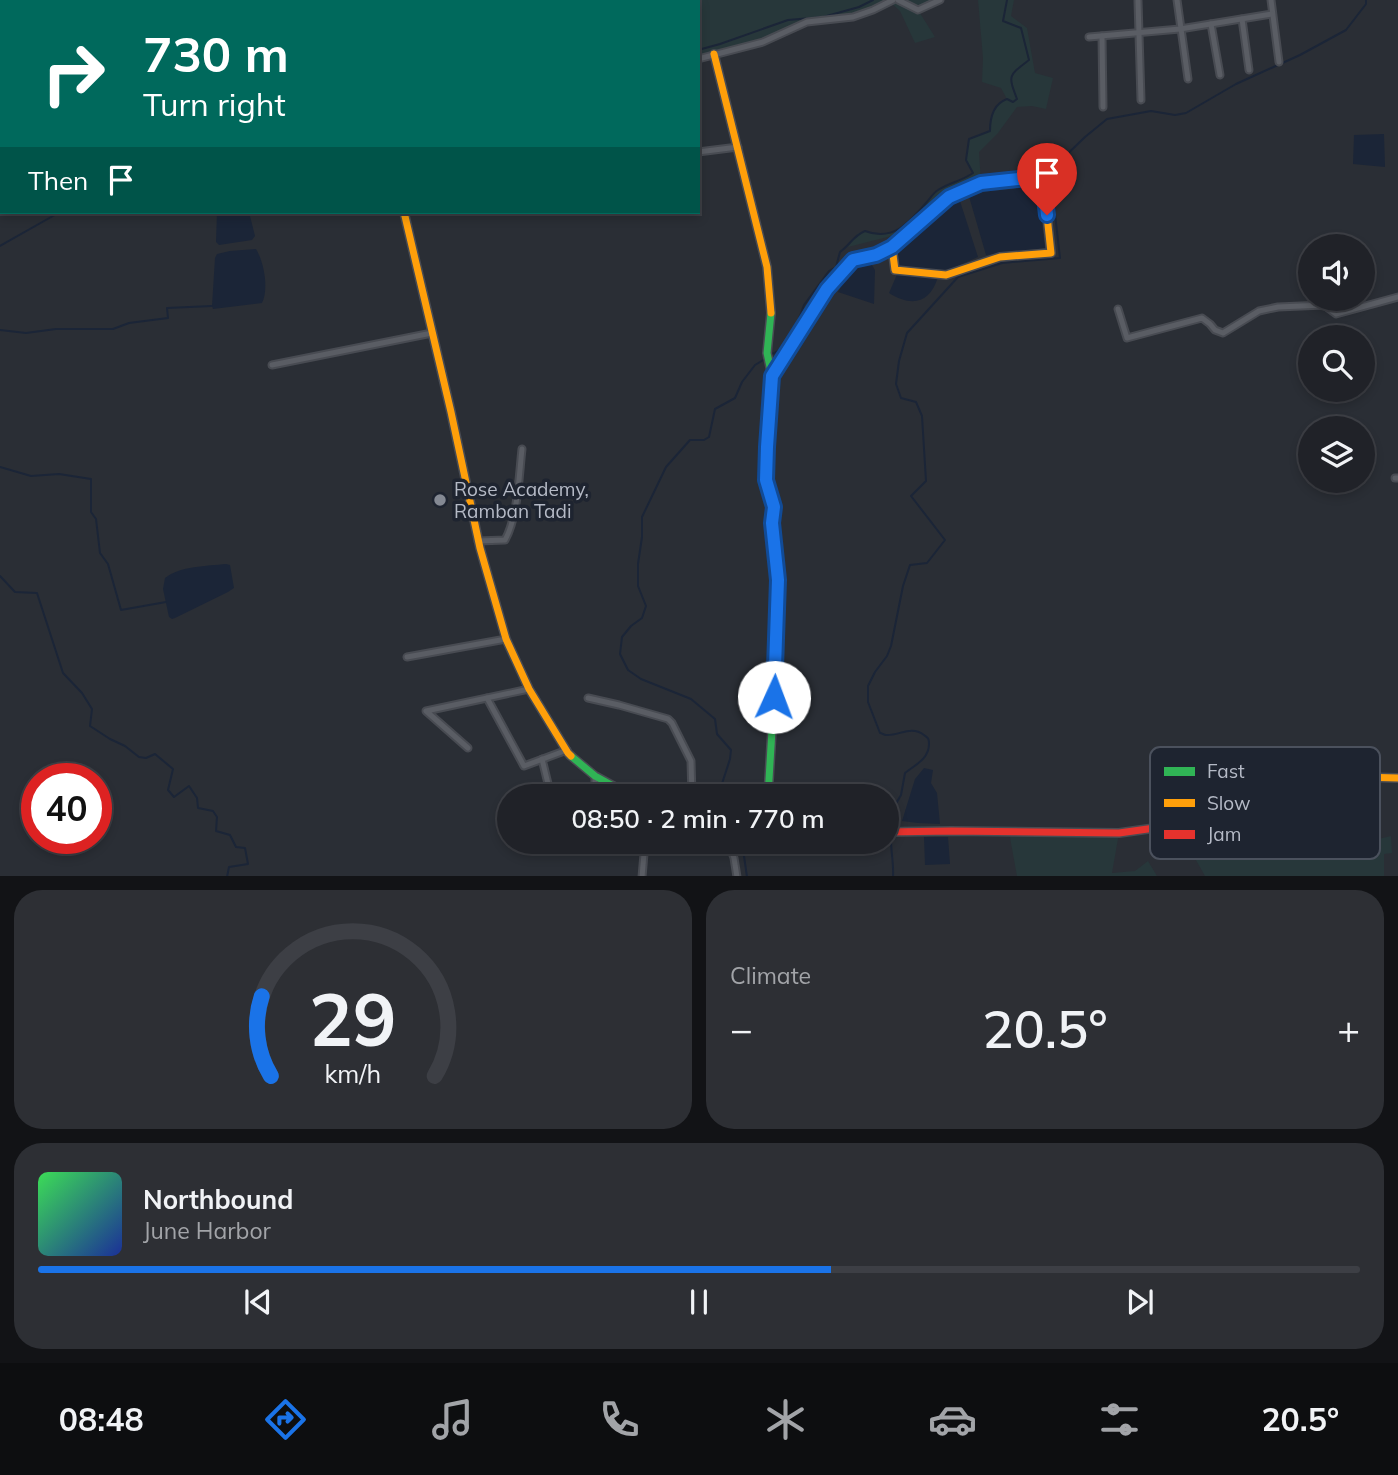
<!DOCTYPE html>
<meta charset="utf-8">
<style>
body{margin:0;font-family:Mulish,sans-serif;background:#2d2f34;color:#f1f3f6;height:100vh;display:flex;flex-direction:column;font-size:26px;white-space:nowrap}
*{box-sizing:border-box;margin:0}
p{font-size:23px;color:#a2a4a8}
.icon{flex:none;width:38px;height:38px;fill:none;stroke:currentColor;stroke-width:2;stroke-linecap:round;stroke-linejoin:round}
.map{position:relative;height:876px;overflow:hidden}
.drawer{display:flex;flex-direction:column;gap:14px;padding:14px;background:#121316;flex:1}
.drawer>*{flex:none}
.top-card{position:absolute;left:0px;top:0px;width:700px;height:214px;box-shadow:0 4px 10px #0003,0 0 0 2px #3d3f45;background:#00695c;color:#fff;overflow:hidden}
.controls{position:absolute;left:1298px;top:234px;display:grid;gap:14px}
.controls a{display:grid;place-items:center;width:77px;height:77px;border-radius:50%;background:#202228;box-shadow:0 4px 10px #0003,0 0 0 2px #3d3f45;font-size:35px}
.speed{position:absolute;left:21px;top:763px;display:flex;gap:14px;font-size:35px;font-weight:700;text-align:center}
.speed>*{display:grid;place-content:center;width:91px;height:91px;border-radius:50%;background:#202228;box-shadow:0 4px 10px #0003,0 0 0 2px #3d3f45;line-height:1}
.speed .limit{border:10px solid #d22;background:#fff;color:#111}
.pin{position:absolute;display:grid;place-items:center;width:60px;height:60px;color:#fff;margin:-72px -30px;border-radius:50% 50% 50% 0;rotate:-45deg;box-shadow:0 0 7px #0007}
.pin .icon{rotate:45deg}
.me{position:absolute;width:77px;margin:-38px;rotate:2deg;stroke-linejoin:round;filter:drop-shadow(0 0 5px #0008)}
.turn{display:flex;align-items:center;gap:24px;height:147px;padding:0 28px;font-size:32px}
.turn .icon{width:91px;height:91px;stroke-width:2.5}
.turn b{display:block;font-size:49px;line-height:60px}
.then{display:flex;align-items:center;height:66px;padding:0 28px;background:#0003;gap:14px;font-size:26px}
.big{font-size:52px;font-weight:600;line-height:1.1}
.drawer .card{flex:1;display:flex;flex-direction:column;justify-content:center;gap:10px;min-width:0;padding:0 24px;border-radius:28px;background:#2d2f34}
.drawer .dial{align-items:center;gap:0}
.dial svg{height:182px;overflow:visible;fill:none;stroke:#3d3f45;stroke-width:7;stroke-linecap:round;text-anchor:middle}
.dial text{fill:#f1f3f6;stroke:none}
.song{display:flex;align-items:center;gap:21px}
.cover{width:84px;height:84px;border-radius:10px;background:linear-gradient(135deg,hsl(130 70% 55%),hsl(230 70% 35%))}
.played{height:7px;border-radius:4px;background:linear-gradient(90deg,#1a73e8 60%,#3d3f45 60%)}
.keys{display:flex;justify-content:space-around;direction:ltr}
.heat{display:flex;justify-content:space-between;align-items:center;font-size:38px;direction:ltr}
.drawer .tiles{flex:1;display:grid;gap:14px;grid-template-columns:1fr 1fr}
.card:last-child{grid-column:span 2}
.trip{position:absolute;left:497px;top:784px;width:402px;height:70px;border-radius:35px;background:#202228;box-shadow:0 4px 10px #0003,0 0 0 2px #3d3f45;font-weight:600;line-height:70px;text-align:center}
.tabs{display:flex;height:112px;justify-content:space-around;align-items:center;background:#0d0e10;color:#a2a4a8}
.tabs .icon{width:49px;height:49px}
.tabs .selected{color:#1a73e8}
.tabs b{font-size:32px;color:#f1f3f6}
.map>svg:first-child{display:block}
.green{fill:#27373a}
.water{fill:#1b2537}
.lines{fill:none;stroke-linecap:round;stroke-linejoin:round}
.stream{stroke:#1b2537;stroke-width:2}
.street-casing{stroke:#484b52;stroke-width:9}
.fast-casing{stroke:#484b52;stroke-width:10}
.slow-casing{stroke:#484b52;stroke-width:10}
.jam-casing{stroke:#484b52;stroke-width:10}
.street{stroke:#5a5d64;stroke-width:5}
.fast{stroke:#30b455;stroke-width:7}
.slow{stroke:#ff9f0a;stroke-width:7}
.jam{stroke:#e5322d;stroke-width:7}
.route-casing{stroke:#114b97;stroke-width:18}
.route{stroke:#1a73e8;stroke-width:12}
.poi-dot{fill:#848993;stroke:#1e2430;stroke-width:2.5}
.labels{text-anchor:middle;stroke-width:7;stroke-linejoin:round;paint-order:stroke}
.poi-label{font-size:19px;fill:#b5bac6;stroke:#1e2430;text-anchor:start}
.key{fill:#1e2430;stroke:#4b515d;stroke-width:2}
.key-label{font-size:19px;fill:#b5bac6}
</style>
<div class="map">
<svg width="1398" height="877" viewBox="0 0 1398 877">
<rect width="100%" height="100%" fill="#2a2e35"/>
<g class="green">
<polygon points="318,0 940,0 918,10 935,37 915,43 900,11 890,2 853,17 807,22 763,42 698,59 698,2 319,2"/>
<path d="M978 0H1014L1011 16 1027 28 1035 73 1053 78 1046 109 1032 106 1017 107 998 133 979 152 981 183 949 197 911 231 848 247 857 234 865 231C893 243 909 222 926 203 930 199 933 193 937 190 948 183 962 181 973 173L966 160 969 139 990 131C990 118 993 104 1007 99L1001 88 982 82 983 58Z"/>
<polygon points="1246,802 1248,855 1307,852 1345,847 1391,836 1392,853 1384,854 1384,876 1205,876 1176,825 1212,820"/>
<polygon points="1009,832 1119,833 1112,873 1135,871 1148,861 1157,876 1017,876"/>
</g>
<g class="water">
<polygon points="1384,134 1385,167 1353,164 1354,135"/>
<polygon points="1037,183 1045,248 986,255 968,193 1013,189"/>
<polygon points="951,201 960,201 978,257 946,271 898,267 896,250"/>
<polygon points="217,212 249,212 255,236 252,240 219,245 216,242"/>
<path d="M256 249C264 262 269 289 262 303L213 309 212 306 215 258 217 254 230 251Z"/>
<polygon points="870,262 875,270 874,304 838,292 853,265"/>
<path d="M898 272 938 277C930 304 911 307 889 293Z"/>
<path d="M226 564 230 565 234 588 228 592 175 618 172 619 169 617 163 589 165 578C180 566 207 566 226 564Z"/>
<polygon points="924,768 933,770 931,783 937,793 940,824 918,823 902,821 915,779"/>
<polygon points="924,837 948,837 950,864 925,865"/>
</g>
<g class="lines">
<g class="stream">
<polyline points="698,50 720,44 788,20 823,17 859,7 873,0"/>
<polyline points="0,246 60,212"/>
<polyline points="0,330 26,333 56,329 113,329 129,323 168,318 167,308 212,306"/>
<path d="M769 356 781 349 793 335 804 305 829 271 836 267 840 252C850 245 853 236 865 231 893 242 910 222 926 203 930 199 933 193 938 190 948 183 962 181 973 173L966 160 969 139 990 131C990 118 993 104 1007 99L1013 102 1017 99C1008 75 1008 76 1029 60L1021 28 1003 21 1007 0"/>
<polyline points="0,467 31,476 59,474 91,479 91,512 96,519 100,553 108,564 121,610 166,602"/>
<polyline points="0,576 15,592 37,593 63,673 82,693 92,709 90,726 110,739 125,746 139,757 146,758 155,754 173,769 168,790 174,797 189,786 197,798 198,808 213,811 217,817 216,831 230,835 236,847 245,848 248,864 229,867 227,877"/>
<polyline points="718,796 730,759 731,750 717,734 715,719 691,699 641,679 628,670 620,654 622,637 631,626 642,618 646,606 638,586 638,564 642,537 642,517 666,467 690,440 704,440 709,437 715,409 735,398 742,382 755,365 765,359"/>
<path d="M891 828V812L901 795 905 773C915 765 929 759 929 744 929 738 928 738 924 735 911 725 899 736 886 735 884 735 882 733 880 733L868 702V686L875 672 887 656 891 646 903 586 910 565 927 563 945 540 911 496 926 481 922 416 916 402 901 398 896 384 899 361 907 333 958 277 1002 263 1060 258 1055 214V195L1052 176 1056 165 1085 137 1107 119 1151 111 1175 115 1186 113 1236 84 1300 55 1346 30 1366 4V0"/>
<path d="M891 833C890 848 894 862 893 877"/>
<polyline points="738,842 744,856 747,877"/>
</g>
<defs>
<g id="street">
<polyline points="329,0 331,2"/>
<polyline points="898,0 918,10 940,0"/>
<polyline points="1177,0 1188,79"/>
<polyline points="1271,0 1279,62"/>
<polyline points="1138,1 1141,100"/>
<polyline points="1242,19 1249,70"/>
<polyline points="1211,24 1220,75"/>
<polyline points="1102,36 1103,107"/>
<polyline points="1089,37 1180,29 1272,14"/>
<polyline points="698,59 763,42 807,22 853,17 873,10 893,0"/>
<polyline points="698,152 738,147"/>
<polyline points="1118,309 1127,338 1202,318 1210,324 1215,330 1223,333 1259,311 1278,307 1324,305 1336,314 1398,297"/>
<polyline points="272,365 432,333"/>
<polyline points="1395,478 1398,478"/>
<path d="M478 541 505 540C518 517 519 475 522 449"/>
<polyline points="407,657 506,639"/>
<polyline points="487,698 524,766 567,750"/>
<polyline points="588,698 619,705 668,719 672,723 691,761 692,796"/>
<polyline points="468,748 426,711 529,689"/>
<polyline points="542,759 551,796"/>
<polyline points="595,776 595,796"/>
<polyline points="559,842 560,849"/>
<polyline points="601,842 602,850"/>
<polyline points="728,842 734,858 737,877"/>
<polyline points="642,877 645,842"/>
</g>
<g id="fast">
<polyline points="772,376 827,289 853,260 876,255 892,247 949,197 981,183 1037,178"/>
<polyline points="571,756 595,776 615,787 650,796"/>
<polyline points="768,796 774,697 778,580 772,523 773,507 767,480 767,447 772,376 767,353 771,313"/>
</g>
<g id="slow">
<polyline points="714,54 767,267 771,313"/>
<polyline points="404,212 451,412 480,548 506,639 529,689 568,753 571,756"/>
<polyline points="892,247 895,270 946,275 1000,257 1051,253 1045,197 1037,178"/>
<polyline points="1301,790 1360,777 1398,778"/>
</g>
<polyline id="jam" points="887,832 951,831 1119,833 1212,820 1246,802 1301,790"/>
</defs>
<use href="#street" class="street-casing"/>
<use href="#fast" class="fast-casing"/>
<use href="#slow" class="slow-casing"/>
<use href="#jam" class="jam-casing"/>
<use href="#street" class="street"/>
<use href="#fast" class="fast"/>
<use href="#slow" class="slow"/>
<use href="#jam" class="jam"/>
</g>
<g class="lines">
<defs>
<polyline id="route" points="774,697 778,580 772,523 774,507 766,480 767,447 772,376 827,289 853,260 876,255 892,247 949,197 981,183 1037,177 1045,197 1047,215"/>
</defs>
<use href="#route" class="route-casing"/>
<use href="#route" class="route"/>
</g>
<circle class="poi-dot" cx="440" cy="500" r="7"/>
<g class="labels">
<g class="poi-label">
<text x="454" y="496">Rose Academy,<tspan x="454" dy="22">Ramban Tadi</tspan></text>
</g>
</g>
<rect x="1150" y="747" width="230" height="112" rx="10" class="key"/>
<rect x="1164" y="767" width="31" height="9" fill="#30b455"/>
<rect x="1164" y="799" width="31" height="8" fill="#ff9f0a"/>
<rect x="1164" y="830" width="31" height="9" fill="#e5322d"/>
<g class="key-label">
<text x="1207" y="778">Fast</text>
<text x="1207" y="810">Slow</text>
<text x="1207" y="841">Jam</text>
</g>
</svg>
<div class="controls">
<a><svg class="icon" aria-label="sound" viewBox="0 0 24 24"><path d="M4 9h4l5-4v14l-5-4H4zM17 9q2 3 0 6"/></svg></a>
<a><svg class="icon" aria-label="search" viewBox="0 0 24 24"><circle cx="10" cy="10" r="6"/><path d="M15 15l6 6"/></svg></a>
<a><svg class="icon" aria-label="layers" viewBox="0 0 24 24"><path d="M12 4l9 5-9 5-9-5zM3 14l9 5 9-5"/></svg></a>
</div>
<div class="speed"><div class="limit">40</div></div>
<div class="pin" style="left:1047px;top:215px;background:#d93025"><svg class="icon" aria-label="arrive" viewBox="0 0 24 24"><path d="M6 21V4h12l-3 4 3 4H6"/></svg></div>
<svg class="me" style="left:774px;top:697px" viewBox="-20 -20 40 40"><circle r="19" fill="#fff"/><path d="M0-13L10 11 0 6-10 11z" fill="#1a73e8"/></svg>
<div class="trip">08:50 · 2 min · 770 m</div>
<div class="top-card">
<div class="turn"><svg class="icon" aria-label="right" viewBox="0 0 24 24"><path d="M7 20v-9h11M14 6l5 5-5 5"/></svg><div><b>730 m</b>Turn right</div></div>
<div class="then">Then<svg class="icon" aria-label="arrive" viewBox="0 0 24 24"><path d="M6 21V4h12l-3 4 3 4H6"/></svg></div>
</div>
</div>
<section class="drawer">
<div class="tiles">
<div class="card dial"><svg viewBox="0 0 100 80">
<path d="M14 69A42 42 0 1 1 86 69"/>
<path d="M14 69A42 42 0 0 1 10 34" stroke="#1a73e8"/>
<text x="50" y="56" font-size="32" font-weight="700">29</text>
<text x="50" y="72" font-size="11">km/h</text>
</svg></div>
<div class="card"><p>Climate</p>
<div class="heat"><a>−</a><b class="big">20.5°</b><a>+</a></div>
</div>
<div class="card">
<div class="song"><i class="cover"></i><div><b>Northbound</b><p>June Harbor</p></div></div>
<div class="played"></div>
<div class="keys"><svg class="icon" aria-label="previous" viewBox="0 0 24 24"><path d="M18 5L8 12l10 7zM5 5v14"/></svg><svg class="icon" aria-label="pause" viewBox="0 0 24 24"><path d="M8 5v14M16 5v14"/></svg><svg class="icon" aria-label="next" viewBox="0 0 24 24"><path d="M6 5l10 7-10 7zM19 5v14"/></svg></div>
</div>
</div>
</section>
<nav class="tabs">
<b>08:48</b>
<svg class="icon selected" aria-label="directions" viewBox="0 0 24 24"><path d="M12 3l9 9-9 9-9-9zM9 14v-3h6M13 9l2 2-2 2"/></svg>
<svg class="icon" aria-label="music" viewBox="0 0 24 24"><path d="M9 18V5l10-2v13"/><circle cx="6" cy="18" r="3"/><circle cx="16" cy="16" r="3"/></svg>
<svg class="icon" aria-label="phone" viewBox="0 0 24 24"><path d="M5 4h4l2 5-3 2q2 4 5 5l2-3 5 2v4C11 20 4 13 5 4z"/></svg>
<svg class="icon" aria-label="climate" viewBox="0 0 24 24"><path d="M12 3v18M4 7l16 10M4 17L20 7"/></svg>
<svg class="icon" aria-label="car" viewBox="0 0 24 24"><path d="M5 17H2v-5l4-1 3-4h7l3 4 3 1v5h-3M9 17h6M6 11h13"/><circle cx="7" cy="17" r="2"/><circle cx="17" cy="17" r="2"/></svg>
<svg class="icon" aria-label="filters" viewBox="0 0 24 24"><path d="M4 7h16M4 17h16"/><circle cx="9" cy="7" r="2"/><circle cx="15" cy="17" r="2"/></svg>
<b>20.5°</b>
</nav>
